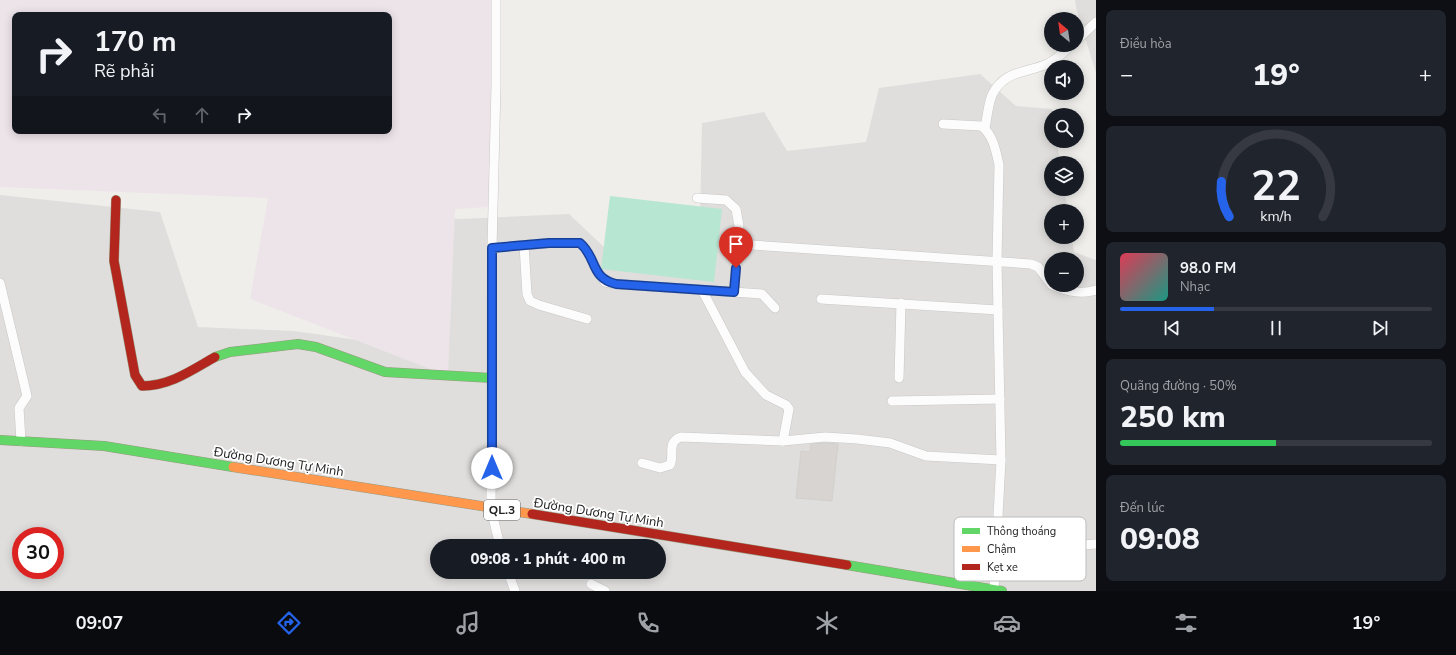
<!DOCTYPE html>
<html lang="vi">
<meta charset="utf-8">
<style>
body{margin:0;font-family:"Nunito Sans",sans-serif;background:#20242c;color:#f1f3f6;height:100vh;display:flex;flex-direction:column;font-size:15px;white-space:nowrap}
*{box-sizing:border-box;margin:0}
p{font-size:13px;color:#9ea1a6}
.icon{flex:none;width:22px;height:22px;fill:none;stroke:currentColor;stroke-width:2;stroke-linecap:round;stroke-linejoin:round}
.map{position:relative;flex:1;overflow:hidden}
.sheet{display:flex;flex-direction:column;gap:10px;padding:10px;background:#0d0f14;width:360px}
.sheet>*{flex:none}
.banner{position:absolute;left:12px;top:12px;width:380px;height:122px;border-radius:8px;box-shadow:0 2px 10px #0003;background:#171b24;color:#f1f3f6;overflow:hidden}
.needle{width:26px;rotate:331deg}
.tools{position:absolute;left:1044px;top:12px;display:grid;gap:8px}
.tools a{display:grid;place-items:center;width:40px;height:40px;border-radius:50%;background:#171b24;box-shadow:0 2px 10px #0003;font-size:20px}
.speed{position:absolute;left:12px;top:527px;display:flex;gap:8px;font-size:20px;font-weight:700;text-align:center}
.speed>*{display:grid;place-content:center;width:52px;height:52px;border-radius:50%;background:#171b24;box-shadow:0 2px 10px #0003;line-height:1}
.speed .limit{border:6px solid #d22;background:#fff;color:#111}
.pin{position:absolute;display:grid;place-items:center;width:34px;height:34px;color:#fff;margin:-41px -17px;border-radius:50% 50% 50% 0;rotate:-45deg;box-shadow:0 0 4px #0007}
.pin .icon{rotate:45deg}
.me{position:absolute;width:44px;margin:-22px;rotate:0deg;stroke-linejoin:round;filter:drop-shadow(0 0 3px #0008)}
.turn{display:flex;align-items:center;gap:14px;height:84px;padding:0 16px;font-size:18px}
.turn .icon{width:52px;height:52px;stroke-width:2.5}
.turn b{display:block;font-size:28px;line-height:34px}
.lanes{display:flex;align-items:center;height:38px;padding:0 16px;background:#0003;justify-content:center;gap:20px;direction:ltr}
.lanes .off{opacity:.35}
.big{font-size:30px;font-weight:800;line-height:1.1}
.sheet .tile{flex:1;display:flex;flex-direction:column;justify-content:center;gap:6px;min-width:0;padding:0 14px;border-radius:8px;background:#20242c}
.sheet .dial{align-items:center;gap:0}
.dial svg{height:104px;overflow:visible;fill:none;stroke:#363941;stroke-width:7;stroke-linecap:round;text-anchor:middle}
.dial text{fill:#f1f3f6;stroke:none}
.song{display:flex;align-items:center;gap:12px}
.cover{width:48px;height:48px;border-radius:6px;background:linear-gradient(135deg,hsl(350 70% 55%),hsl(170 70% 35%))}
.played{height:4px;border-radius:2px;background:linear-gradient(90deg,#2563eb 30%,#363941 30%)}
.keys{display:flex;justify-content:space-around;direction:ltr}
.heat{display:flex;justify-content:space-between;align-items:center;font-size:22px;direction:ltr}
.charge{height:6px;border-radius:3px;background:linear-gradient(90deg,#34c759 50%,#363941 0)}
.trip{position:absolute;left:430px;top:539px;width:236px;height:40px;border-radius:20px;background:#171b24;box-shadow:0 2px 10px #0003;font-weight:800;line-height:40px;text-align:center}
.tabs{display:flex;height:64px;justify-content:space-around;align-items:center;background:#090b0e;color:#9ea1a6}
.tabs .icon{width:28px;height:28px}
.tabs .active{color:#2563eb}
.tabs b{font-size:18px;color:#f1f3f6}
main{display:flex;flex:1;min-height:0}
.map>svg:first-child{display:block}
.residential{fill:#dfdedc;fill-rule:evenodd}
.industrial{fill:#ede4e9;fill-rule:evenodd}
.pitch{fill:#b7e6d2}
.building{fill:#d7d4d2;stroke:#d3d0cc}
.lines{fill:none;stroke-linecap:round;stroke-linejoin:round}
.street-casing{stroke:#c9c8c7;stroke-width:10}
.fast-casing{stroke:#999a82;stroke-width:10}
.slow-casing{stroke:#999a82;stroke-width:10}
.jam-casing{stroke:#999a82;stroke-width:10}
.street{stroke:#fdfcfc;stroke-width:9}
.fast{stroke:#63d668;stroke-width:9}
.slow{stroke:#ff974d;stroke-width:9}
.jam{stroke:#b3261e;stroke-width:9}
.route-casing{stroke:#184099;stroke-width:10}
.route{stroke:#2563eb;stroke-width:7}
.labels{text-anchor:middle;stroke-width:3.5;stroke-linejoin:round;paint-order:stroke}
.shield{fill:#fff;stroke:#646464;stroke-width:1}
.shield-label{font-size:12px;font-weight:bold;fill:#222}
.street-label{font-size:13px;fill:#222;stroke:#fff}
.key{fill:#fff;stroke:#bdbdbd;stroke-width:1}
.key-label{font-size:11px;fill:#222}
</style>
<main>
<div class="map">
<svg width="1096" height="591" viewBox="0 0 1096 591">
<rect width="100%" height="100%" fill="#f0eeeb"/>
<g class="residential">
<polygon points="1075,0 1096,0 1096,73 1076,8"/>
<path d="M980 74 1016 106 1052 109 1051 141H1057L1060 163H1051V189H1064L1068 211H1051V237H1072L1074 252 1096 260V591H0V195L160 212 198 327 294 331 421 349 435 220 569 214 623 265 699 271 702 123 764 112 787 151 866 142 879 88ZM1051 259H1077V285H1051ZM21 536H55V570H21ZM437 546H659V572H437Z"/>
</g>
<path class="industrial" d="M0 0H495L490 207 455 209 448 376 250 299 268 198 0 187ZM15 15H389V131H15Z"/>
<polygon class="pitch" points="610,196 722,209 714,282 601,269"/>
<polygon class="building" points="825,443 838,444 832,501 796,498 801,451 810,452 811,444"/>
<g class="lines">
<defs>
<g id="street">
<polyline points="496,0 496,86 492,248 491,509 500,546"/>
<polyline points="1077,40 1096,22"/>
<path d="M943 124 981 126C993 134 996 151 999 165L997 261 1001 460 994 590"/>
<path d="M985 128C987 118 988 105 992 95 1004 70 1027 73 1047 64 1056 60 1064 52 1072 45"/>
<polyline points="697,198 726,200 736,209 739,226 734,292"/>
<polyline points="738,244 1031,264 1038,267 1051,284"/>
<polyline points="524,245 527,294 530,301 539,305 587,319"/>
<path d="M492 248 549 243H580C592 253 594 270 605 282L616 284 762 294 775 308"/>
<polyline points="0,283 27,396 19,408 21,441"/>
<path d="M1052 285C1067 291 1081 295 1096 290"/>
<polyline points="702,290 745,372 766,395 786,405 789,409 783,441"/>
<polyline points="821,299 998,310"/>
<polyline points="899,378 901,303"/>
<polyline points="892,401 1000,399"/>
<path d="M642 463 660 468 670 465C675 455 666 442 681 437L783 441 825 437 857 439 890 443 926 456 1001 460"/>
<polyline points="1083,545 1096,544"/>
<polyline points="508,572 515,591"/>
<polyline points="591,584 605,591"/>
</g>
<g id="fast">
<polyline points="215,357 230,352 298,344 316,347 385,372 492,378"/>
<polyline points="0,440 104,446 233,467"/>
<polyline points="847,565 1002,591"/>
</g>
<polyline id="slow" points="233,467 532,514"/>
<g id="jam">
<path d="M116 200 114 261 135 375 142 386C170 386 192 370 215 357"/>
<polyline points="532,514 847,565"/>
</g>
</defs>
<use href="#street" class="street-casing"/>
<use href="#fast" class="fast-casing"/>
<use href="#slow" class="slow-casing"/>
<use href="#jam" class="jam-casing"/>
<use href="#street" class="street"/>
<use href="#fast" class="fast"/>
<use href="#slow" class="slow"/>
<use href="#jam" class="jam"/>
</g>
<g class="lines">
<defs>
<path id="route" d="M492 468V248L549 243H580C597 257 590 278 616 284L734 292 736 268"/>
</defs>
<use href="#route" class="route-casing"/>
<use href="#route" class="route"/>
</g>
<g class="labels">
<rect class="shield" x="484" y="500" width="36" height="20" rx="3"/>
<g class="shield-label">
<text x="502" y="514">QL.3</text>
</g>
<g class="street-label">
<text transform="translate(279 461) rotate(9)" y="5">Đường Dương Tự Minh</text>
<text transform="translate(599 512) rotate(9)" y="5">Đường Dương Tự Minh</text>
</g>
</g>
<rect x="954" y="517" width="132" height="64" rx="6" class="key"/>
<rect x="962" y="528" width="18" height="6" fill="#63d668"/>
<rect x="962" y="546" width="18" height="6" fill="#ff974d"/>
<rect x="962" y="564" width="18" height="6" fill="#b3261e"/>
<g class="key-label">
<text x="987" y="535">Thông thoáng</text>
<text x="987" y="553">Chậm</text>
<text x="987" y="571">Kẹt xe</text>
</g>
</svg>
<div class="tools">
<a><svg class="needle" viewBox="-14 -14 28 28"><path d="M0-13l5 13h-10z" fill="#e53935"/><path d="M0 13l5-13h-10z" fill="#9ea1a6"/></svg></a>
<a><svg class="icon" aria-label="sound" viewBox="0 0 24 24"><path d="M4 9h4l5-4v14l-5-4H4zM17 9q2 3 0 6"/></svg></a>
<a><svg class="icon" aria-label="search" viewBox="0 0 24 24"><circle cx="10" cy="10" r="6"/><path d="M15 15l6 6"/></svg></a>
<a><svg class="icon" aria-label="layers" viewBox="0 0 24 24"><path d="M12 4l9 5-9 5-9-5zM3 14l9 5 9-5"/></svg></a>
<a>+</a>
<a>−</a>
</div>
<div class="speed"><div class="limit">30</div></div>
<div class="pin" style="left:736px;top:268px;background:#d93025"><svg class="icon" aria-label="arrive" viewBox="0 0 24 24"><path d="M6 21V4h12l-3 4 3 4H6"/></svg></div>
<svg class="me" style="left:492px;top:468px" viewBox="-20 -20 40 40"><circle r="19" fill="#fff"/><path d="M0-13L10 11 0 6-10 11z" fill="#2563eb"/></svg>
<div class="trip">09:08 · 1 phút · 400 m</div>
<div class="banner">
<div class="turn"><svg class="icon" aria-label="right" viewBox="0 0 24 24"><path d="M7 20v-9h11M14 6l5 5-5 5"/></svg><div><b>170 m</b>Rẽ phải</div></div>
<div class="lanes"><svg class="icon off" aria-label="left" viewBox="0 0 24 24"><path d="M17 20v-9H6M10 6l-5 5 5 5"/></svg><svg class="icon off" aria-label="ahead" viewBox="0 0 24 24"><path d="M12 20V5M6 11l6-6 6 6"/></svg><svg class="icon" aria-label="right" viewBox="0 0 24 24"><path d="M7 20v-9h11M14 6l5 5-5 5"/></svg></div>
</div>
</div>
<section class="sheet">
<div class="tile"><p>Điều hòa</p>
<div class="heat"><a>−</a><b class="big">19°</b><a>+</a></div>
</div>
<div class="tile dial"><svg viewBox="0 0 100 80">
<path d="M14 69A42 42 0 1 1 86 69"/>
<path d="M14 69A42 42 0 0 1 8 42" stroke="#2563eb"/>
<text x="50" y="56" font-size="32" font-weight="700">22</text>
<text x="50" y="72" font-size="11">km/h</text>
</svg></div>
<div class="tile">
<div class="song"><i class="cover"></i><div><b>98.0 FM</b><p>Nhạc</p></div></div>
<div class="played"></div>
<div class="keys"><svg class="icon" aria-label="previous" viewBox="0 0 24 24"><path d="M18 5L8 12l10 7zM5 5v14"/></svg><svg class="icon" aria-label="pause" viewBox="0 0 24 24"><path d="M8 5v14M16 5v14"/></svg><svg class="icon" aria-label="next" viewBox="0 0 24 24"><path d="M6 5l10 7-10 7zM19 5v14"/></svg></div>
</div>
<div class="tile"><p>Quãng đường · 50%</p><b class="big">250 km</b><div class="charge"></div></div>
<div class="tile"><p>Đến lúc</p><b class="big">09:08</b></div>
</section>
</main>
<nav class="tabs">
<b>09:07</b>
<svg class="icon active" aria-label="directions" viewBox="0 0 24 24"><path d="M12 3l9 9-9 9-9-9zM9 14v-3h6M13 9l2 2-2 2"/></svg>
<svg class="icon" aria-label="music" viewBox="0 0 24 24"><path d="M9 18V5l10-2v13"/><circle cx="6" cy="18" r="3"/><circle cx="16" cy="16" r="3"/></svg>
<svg class="icon" aria-label="phone" viewBox="0 0 24 24"><path d="M5 4h4l2 5-3 2q2 4 5 5l2-3 5 2v4C11 20 4 13 5 4z"/></svg>
<svg class="icon" aria-label="climate" viewBox="0 0 24 24"><path d="M12 3v18M4 7l16 10M4 17L20 7"/></svg>
<svg class="icon" aria-label="car" viewBox="0 0 24 24"><path d="M5 17H2v-5l4-1 3-4h7l3 4 3 1v5h-3M9 17h6M6 11h13"/><circle cx="7" cy="17" r="2"/><circle cx="17" cy="17" r="2"/></svg>
<svg class="icon" aria-label="filters" viewBox="0 0 24 24"><path d="M4 7h16M4 17h16"/><circle cx="9" cy="7" r="2"/><circle cx="15" cy="17" r="2"/></svg>
<b>19°</b>
</nav>
